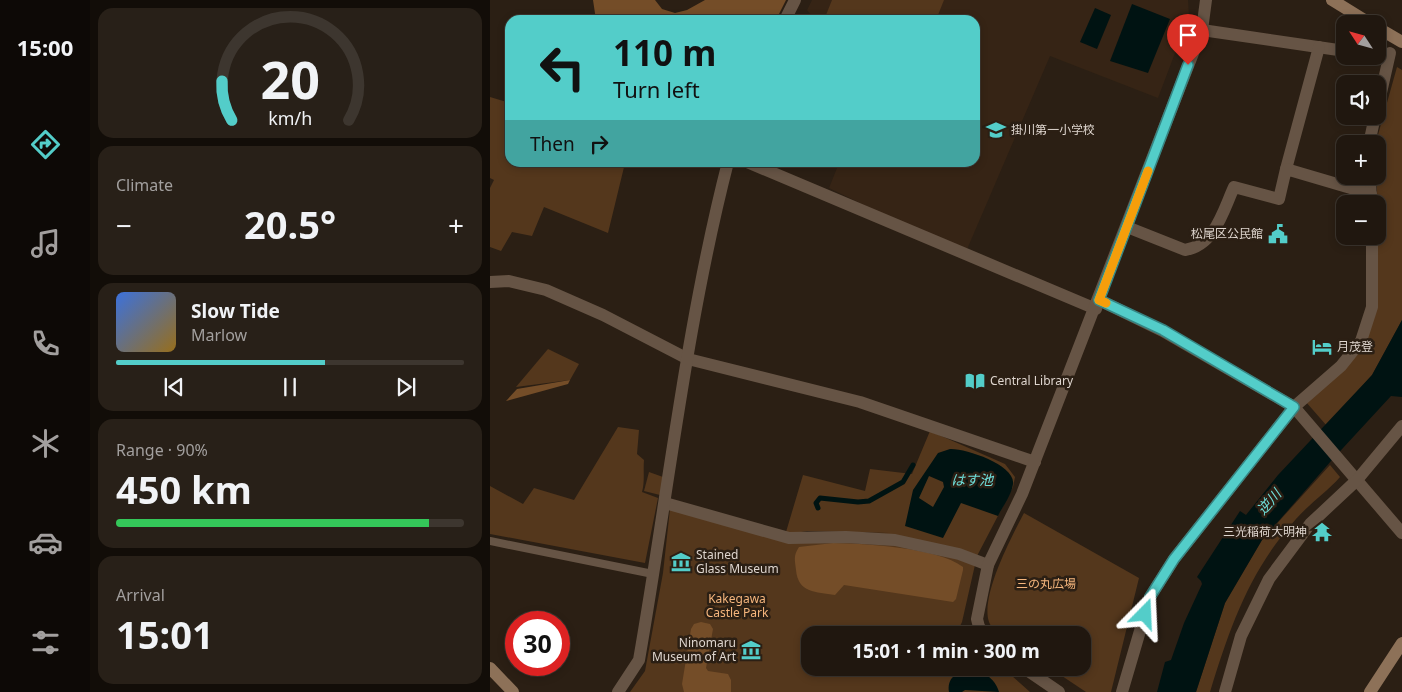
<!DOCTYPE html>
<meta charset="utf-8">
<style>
body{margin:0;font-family:"Noto Sans","Noto Sans JP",sans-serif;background:#282018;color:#f1f3f6;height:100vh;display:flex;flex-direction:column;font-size:19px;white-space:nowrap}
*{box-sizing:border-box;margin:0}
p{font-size:16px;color:#a29f9e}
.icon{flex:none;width:28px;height:28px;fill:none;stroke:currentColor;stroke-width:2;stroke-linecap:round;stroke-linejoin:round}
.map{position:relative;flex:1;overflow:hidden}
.sheet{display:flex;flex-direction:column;gap:8px;padding:8px;background:#120d08;width:400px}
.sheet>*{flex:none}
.guide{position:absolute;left:15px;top:15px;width:475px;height:152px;border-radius:15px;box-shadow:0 2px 8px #0003,0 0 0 1px #3d362f;background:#53cdc9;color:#111;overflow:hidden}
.needle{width:32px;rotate:306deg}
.tools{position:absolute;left:846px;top:15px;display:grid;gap:10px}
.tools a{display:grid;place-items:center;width:50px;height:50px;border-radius:10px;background:#20170f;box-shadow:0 2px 8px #0003,0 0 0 1px #3d362f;font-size:25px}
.speed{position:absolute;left:15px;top:611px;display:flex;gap:10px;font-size:25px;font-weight:700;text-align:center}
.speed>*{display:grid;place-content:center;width:65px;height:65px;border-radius:50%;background:#20170f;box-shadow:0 2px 8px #0003,0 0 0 1px #3d362f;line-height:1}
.speed .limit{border:8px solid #d22;background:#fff;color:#111}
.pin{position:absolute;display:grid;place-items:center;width:42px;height:42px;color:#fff;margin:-51px -21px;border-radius:50% 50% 50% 0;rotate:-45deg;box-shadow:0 0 5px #0007}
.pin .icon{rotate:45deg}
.me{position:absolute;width:55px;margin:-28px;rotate:21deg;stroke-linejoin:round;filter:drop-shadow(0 0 4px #0008)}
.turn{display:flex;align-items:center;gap:18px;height:105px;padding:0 25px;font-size:22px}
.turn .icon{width:65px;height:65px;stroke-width:2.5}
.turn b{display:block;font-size:35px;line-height:42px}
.then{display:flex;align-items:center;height:48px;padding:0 25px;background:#0003;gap:10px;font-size:19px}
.big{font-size:38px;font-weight:700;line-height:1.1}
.sheet .card{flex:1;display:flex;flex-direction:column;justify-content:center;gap:8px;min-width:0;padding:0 18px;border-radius:15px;background:#282018}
.sheet .dial{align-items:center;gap:0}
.dial svg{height:130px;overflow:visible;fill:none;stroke:#3d362f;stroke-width:7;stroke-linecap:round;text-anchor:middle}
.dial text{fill:#f1f3f6;stroke:none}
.song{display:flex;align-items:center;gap:15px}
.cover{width:60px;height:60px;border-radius:8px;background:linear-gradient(135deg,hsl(220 70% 55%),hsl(40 70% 35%))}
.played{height:5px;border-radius:2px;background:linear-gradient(90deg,#53cdc9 60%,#3d362f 60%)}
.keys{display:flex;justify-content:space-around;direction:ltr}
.heat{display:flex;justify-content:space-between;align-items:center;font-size:28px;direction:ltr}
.charge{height:8px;border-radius:4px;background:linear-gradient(90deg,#34c759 90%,#3d362f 0)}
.trip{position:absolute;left:311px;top:626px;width:290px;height:50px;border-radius:15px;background:#20170f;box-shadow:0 2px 8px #0003,0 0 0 1px #3d362f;font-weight:700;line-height:50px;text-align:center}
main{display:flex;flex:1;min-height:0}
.tab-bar{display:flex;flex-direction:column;width:90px;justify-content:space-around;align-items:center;background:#0d0906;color:#a29f9e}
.tab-bar .icon{width:35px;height:35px}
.tab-bar .selected{color:#53cdc9}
.tab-bar b{font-size:22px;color:#f1f3f6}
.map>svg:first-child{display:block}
.built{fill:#362415}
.green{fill:#54371c}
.forest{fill:#744d28}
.water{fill:#001312;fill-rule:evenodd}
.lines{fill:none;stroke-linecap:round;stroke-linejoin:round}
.stream{stroke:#001312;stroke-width:5}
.lane{stroke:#665445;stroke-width:8}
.street{stroke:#665445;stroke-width:12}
.secondary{stroke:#8d7158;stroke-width:12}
.route-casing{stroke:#368583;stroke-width:12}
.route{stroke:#53cdc9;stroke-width:9}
.slow{stroke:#f59e0b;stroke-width:9}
.labels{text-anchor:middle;stroke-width:5;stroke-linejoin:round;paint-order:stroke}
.poi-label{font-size:12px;fill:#dfd6cf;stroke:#2b1f14;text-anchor:start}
.park-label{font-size:12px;fill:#f6b67d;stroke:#2b1f14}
.water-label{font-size:14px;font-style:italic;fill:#6fe0dc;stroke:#2b1f14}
</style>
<main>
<nav class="tab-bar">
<b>15:00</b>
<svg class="icon selected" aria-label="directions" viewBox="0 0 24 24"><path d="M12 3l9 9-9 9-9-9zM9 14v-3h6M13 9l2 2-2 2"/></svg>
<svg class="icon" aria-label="music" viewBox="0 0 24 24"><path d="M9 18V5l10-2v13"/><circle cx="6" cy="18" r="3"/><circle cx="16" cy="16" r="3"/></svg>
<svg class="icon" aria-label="phone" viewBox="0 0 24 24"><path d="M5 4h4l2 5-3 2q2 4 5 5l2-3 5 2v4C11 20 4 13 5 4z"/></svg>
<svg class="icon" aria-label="climate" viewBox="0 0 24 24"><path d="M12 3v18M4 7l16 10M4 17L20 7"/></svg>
<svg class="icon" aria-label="car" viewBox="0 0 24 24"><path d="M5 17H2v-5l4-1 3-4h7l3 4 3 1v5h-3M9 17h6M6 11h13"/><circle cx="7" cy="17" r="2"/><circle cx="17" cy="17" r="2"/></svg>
<svg class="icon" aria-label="filters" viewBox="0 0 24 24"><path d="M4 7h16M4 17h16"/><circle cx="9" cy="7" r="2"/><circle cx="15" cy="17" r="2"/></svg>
</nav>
<section class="sheet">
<div class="card dial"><svg viewBox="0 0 100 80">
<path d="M14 69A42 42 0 1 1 86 69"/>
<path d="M14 69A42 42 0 0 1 8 45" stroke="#53cdc9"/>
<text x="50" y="56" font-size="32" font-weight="700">20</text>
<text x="50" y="72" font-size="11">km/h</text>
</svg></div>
<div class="card"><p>Climate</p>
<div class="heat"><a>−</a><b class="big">20.5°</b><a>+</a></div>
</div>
<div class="card">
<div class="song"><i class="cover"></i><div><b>Slow Tide</b><p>Marlow</p></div></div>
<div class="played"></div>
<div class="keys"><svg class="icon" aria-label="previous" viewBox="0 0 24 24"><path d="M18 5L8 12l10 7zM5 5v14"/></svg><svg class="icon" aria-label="pause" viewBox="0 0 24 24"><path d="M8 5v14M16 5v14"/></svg><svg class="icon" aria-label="next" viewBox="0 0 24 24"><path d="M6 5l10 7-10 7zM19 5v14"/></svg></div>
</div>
<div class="card"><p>Range · 90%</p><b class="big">450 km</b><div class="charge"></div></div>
<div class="card"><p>Arrival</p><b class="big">15:01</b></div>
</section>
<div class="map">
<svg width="912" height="692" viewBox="0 0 912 692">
<rect width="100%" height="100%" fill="#2b1f14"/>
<polygon class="built" points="322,0 698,0 699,16 668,98 560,56 475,254 339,188 349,163 485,162 485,20 325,20 317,10"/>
<g class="green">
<polygon points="342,0 454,0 446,20 334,20"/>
<polygon points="907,67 912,70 912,320 882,375 837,426 816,402 873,343 888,236 886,142"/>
<polygon points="0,97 20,103 20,162 135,163 118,233 54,207 42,236 22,232 11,251 0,247 0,188 4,180 0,178"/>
<polygon points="58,349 89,364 80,380 26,387"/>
<path d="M128 427 149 430 147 454 154 460C153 471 155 481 152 492L168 498 155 563 0 534V486L33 504 44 488 84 500Z"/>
<polygon points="440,431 515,464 525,477 523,487 487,556 472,622 467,632 470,635 320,635 320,668 513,668 540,692 140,692 155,671 173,573 180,509 299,538 400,533 317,531 299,534 296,532 313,475 375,491 380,469 422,474"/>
<path d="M840 465 850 477C837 492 819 504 806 519 759 571 740 627 720 692H706L735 603 772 540Z"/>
<polygon points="159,472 173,477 170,495 154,491"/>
<path d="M534 513 649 578 621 692H596L560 668H592V635H512C507 631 501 628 499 622 490 596 522 536 534 513Z"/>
</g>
<g class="forest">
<polygon points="103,0 165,0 172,9 185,13 197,10 215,0 296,0 286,20 106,20"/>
<polygon points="80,380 78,384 16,401 27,389"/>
<path d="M343 543C376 544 447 547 473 567V570L466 599 463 602 354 585 345 595C326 592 308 593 306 570 305 560 303 556 309 547Z"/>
<polygon points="211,622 220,624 223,629 216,668 218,671 238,674 241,680 241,692 194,692 192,684 201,629 204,624"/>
</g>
<g class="water">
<polygon points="642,4 680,19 658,73 620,61"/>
<polygon points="605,8 621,15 607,49 590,42"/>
<polygon points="912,320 912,397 901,396 841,461 772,540 735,603 706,692 667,692 675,662 681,660 694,623 712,584 711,581 707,577 750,511 756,515 788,475 882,375"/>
<path d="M460 449C475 448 526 465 523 484 522 494 513 506 508 516L471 503 453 538 415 526 423 490 448 453ZM439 476 453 482 454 487 443 507 429 498Z"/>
<path d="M477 670C491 670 505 677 509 692L475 690 472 692H459C457 679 465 673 477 670Z"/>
</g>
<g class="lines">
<polyline class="stream" points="328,508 326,503 330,498 368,502 379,501 413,482 423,465"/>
<polyline class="lane" points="0,541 163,574"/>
<g class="street">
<polyline points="295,20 305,0"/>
<polyline points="712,30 855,51"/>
<polyline points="888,106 900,53"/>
<polyline points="879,144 885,116"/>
<polyline points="257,162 606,309"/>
<polyline points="796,169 829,47"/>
<polyline points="880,176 881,204"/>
<path d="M637 227 695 250C725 245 733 211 744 187L789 199 796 169 881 194"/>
<polyline points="0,282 19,281 56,290 113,315 198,359 370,402 545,462"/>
<polyline points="609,300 673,331 804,407 912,533"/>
<polyline points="175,503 299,538 356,537 405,540 469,554 498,565"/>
<polyline points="496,635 489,627 487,619 498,565 532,494 712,30 716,0"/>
<polyline points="534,668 569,692"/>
<path d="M128 692 149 660C178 494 196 325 238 162"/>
<polyline points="632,692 660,597 684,559 804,407 851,366 871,341 882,307 882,236"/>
<polyline points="735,692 751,636 779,579 820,524 867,480 912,426"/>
</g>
<g class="secondary">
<polyline points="842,0 881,24"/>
<polyline points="888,28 912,42"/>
<polyline points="0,668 23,692"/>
<polyline points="880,692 912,643"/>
</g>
</g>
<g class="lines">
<defs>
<polyline id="route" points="655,614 660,597 684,559 804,407 673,330 609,300 698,65"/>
</defs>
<use href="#route" class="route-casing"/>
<use href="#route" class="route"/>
<polyline class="slow" points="616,303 609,300 658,171"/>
</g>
<defs>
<symbol id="school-bare" viewBox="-9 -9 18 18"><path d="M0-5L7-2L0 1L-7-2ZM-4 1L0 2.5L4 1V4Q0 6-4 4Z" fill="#53cdc9" stroke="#2b1f14" stroke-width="2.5" paint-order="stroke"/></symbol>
<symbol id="civic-bare" viewBox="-9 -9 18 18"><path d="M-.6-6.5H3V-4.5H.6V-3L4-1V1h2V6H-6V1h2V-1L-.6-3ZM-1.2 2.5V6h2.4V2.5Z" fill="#53cdc9" stroke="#2b1f14" stroke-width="2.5" paint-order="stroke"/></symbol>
<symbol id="hotel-bare" viewBox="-9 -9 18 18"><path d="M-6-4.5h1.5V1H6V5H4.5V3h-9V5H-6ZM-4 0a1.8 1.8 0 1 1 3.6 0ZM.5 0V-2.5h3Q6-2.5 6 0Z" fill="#53cdc9" stroke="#2b1f14" stroke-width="2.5" paint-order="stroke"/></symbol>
<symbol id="library-bare" viewBox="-9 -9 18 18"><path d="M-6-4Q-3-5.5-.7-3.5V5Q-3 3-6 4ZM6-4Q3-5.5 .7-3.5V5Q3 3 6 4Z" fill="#53cdc9" stroke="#2b1f14" stroke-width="2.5" paint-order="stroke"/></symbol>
<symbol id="temple-bare" viewBox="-9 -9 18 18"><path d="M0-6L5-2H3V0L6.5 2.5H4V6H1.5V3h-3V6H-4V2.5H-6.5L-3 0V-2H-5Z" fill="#53cdc9" stroke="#2b1f14" stroke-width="2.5" paint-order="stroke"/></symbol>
<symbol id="museum-bare" viewBox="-9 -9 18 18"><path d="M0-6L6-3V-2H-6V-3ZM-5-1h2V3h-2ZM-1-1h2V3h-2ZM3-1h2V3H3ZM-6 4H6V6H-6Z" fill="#53cdc9" stroke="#2b1f14" stroke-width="2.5" paint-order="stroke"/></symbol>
</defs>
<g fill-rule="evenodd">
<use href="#school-bare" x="492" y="116" width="28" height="28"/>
<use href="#civic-bare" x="774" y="220" width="28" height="28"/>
<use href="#hotel-bare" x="818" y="333" width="28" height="28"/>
<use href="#library-bare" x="471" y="367" width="28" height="28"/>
<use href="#temple-bare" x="818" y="518" width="28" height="28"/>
<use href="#museum-bare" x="177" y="548" width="28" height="28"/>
<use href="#museum-bare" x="247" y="636" width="28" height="28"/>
</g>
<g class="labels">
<g class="poi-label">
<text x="521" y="134">掛川第一小学校</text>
<text x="773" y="238" text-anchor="end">松尾区公民館</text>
<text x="847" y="351">月茂登</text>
<text x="500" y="385">Central Library</text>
<text x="817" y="536" text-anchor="end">三光稲荷大明神</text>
<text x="206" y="559">Stained<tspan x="206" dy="14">Glass Museum</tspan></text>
<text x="246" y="647" text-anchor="end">Ninomaru<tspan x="246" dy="14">Museum of Art</tspan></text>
</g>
<g class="park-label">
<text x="556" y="588">三の丸広場</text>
<text x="247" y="603">Kakegawa<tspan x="247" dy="14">Castle Park</tspan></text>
</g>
<g class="water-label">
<text x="482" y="485">はす池</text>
<text transform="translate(779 502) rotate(-49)" y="5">逆川</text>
</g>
</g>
</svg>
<div class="tools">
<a><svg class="needle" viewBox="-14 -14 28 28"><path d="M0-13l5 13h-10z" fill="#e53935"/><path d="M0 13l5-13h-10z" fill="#a29f9e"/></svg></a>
<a><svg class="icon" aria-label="sound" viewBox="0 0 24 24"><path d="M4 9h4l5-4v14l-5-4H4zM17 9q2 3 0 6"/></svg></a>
<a>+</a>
<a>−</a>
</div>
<div class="speed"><div class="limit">30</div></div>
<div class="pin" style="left:698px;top:65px;background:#d93025"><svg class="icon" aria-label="arrive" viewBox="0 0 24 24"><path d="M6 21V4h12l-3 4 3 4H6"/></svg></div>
<svg class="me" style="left:655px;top:614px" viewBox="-20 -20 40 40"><path d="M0-17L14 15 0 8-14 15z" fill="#53cdc9" stroke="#fff" stroke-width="4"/></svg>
<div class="trip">15:01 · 1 min · 300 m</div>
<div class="guide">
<div class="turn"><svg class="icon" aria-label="left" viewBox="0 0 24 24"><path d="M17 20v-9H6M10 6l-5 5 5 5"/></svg><div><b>110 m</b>Turn left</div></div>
<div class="then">Then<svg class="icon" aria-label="right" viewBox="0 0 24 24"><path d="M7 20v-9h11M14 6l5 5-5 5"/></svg></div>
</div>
</div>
</main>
